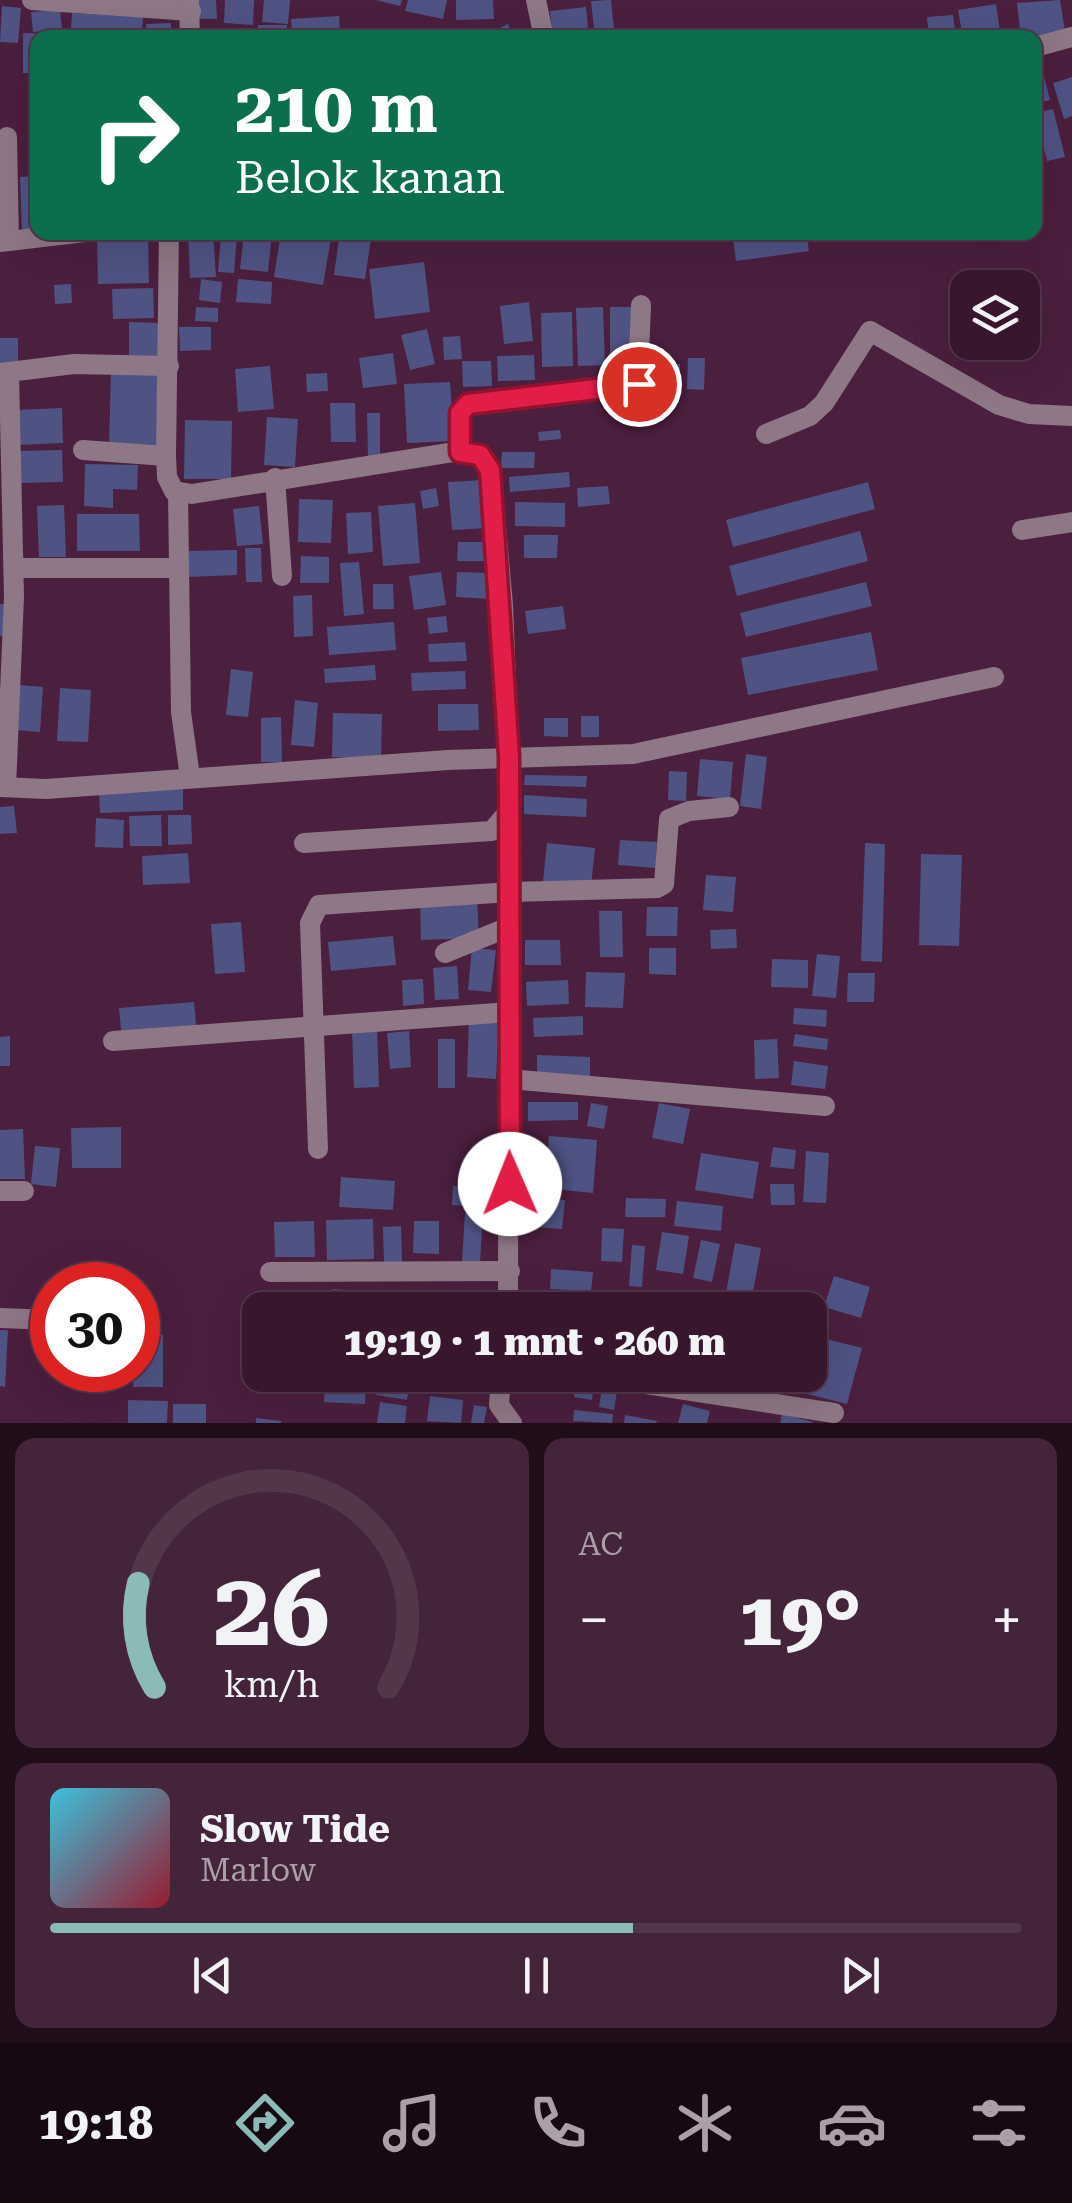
<!DOCTYPE html>
<html lang="id">
<meta charset="utf-8">
<style>
body{margin:0;font-family:"Roboto Serif",serif;background:#43243a;color:#f1f3f6;height:100vh;display:flex;flex-direction:column;font-size:38px;white-space:nowrap}
*{box-sizing:border-box;margin:0}
p{font-size:32px;color:#ab9faa}
.icon{flex:none;width:55px;height:55px;fill:none;stroke:currentColor;stroke-width:2;stroke-linecap:round;stroke-linejoin:round}
.map{position:relative;height:1423px;overflow:hidden}
.details{display:flex;flex-direction:column;gap:15px;padding:15px;background:#1f0d19;flex:1}
.details>*{flex:none}
.hud{position:absolute;left:30px;top:30px;width:1012px;height:210px;border-radius:20px;box-shadow:0 10px 40px #0002,0 0 0 2px #52364a;background:#0b6e4f;color:#fff;overflow:hidden}
.tools{position:absolute;left:950px;top:270px;display:grid;gap:20px}
.tools a{display:grid;place-items:center;width:90px;height:90px;border-radius:20px;background:#38172e;box-shadow:0 10px 40px #0002,0 0 0 2px #52364a;font-size:50px}
.speed{position:absolute;left:30px;top:1262px;display:flex;gap:20px;font-size:50px;font-weight:700;text-align:center}
.speed>*{display:grid;place-content:center;width:130px;height:130px;border-radius:50%;background:#38172e;box-shadow:0 10px 40px #0002,0 0 0 2px #52364a;line-height:1}
.speed .limit{border:15px solid #d22;background:#fff;color:#111}
.pin{position:absolute;display:grid;place-items:center;width:85px;height:85px;color:#fff;margin:-42px;border:5px solid #fff;border-radius:50%;box-shadow:0 2px 10px #0007}
.me{position:absolute;width:110px;margin:-55px;rotate:359deg;stroke-linejoin:round;filter:drop-shadow(0 0 8px #0008)}
.turn{display:flex;align-items:center;gap:35px;height:210px;padding:0 40px;font-size:45px}
.turn .icon{width:130px;height:130px;stroke-width:2.5}
.turn b{display:block;font-size:70px;line-height:85px}
.big{font-size:75px;font-weight:800;line-height:1.1}
.details .widget{flex:1;display:flex;flex-direction:column;justify-content:center;gap:15px;min-width:0;padding:0 35px;border-radius:20px;background:#43243a}
.details .dial{align-items:center;gap:0}
.dial svg{height:260px;overflow:visible;fill:none;stroke:#52364a;stroke-width:7;stroke-linecap:round;text-anchor:middle}
.dial text{fill:#f1f3f6;stroke:none}
.song{display:flex;align-items:center;gap:30px}
.cover{width:120px;height:120px;border-radius:15px;background:linear-gradient(135deg,hsl(190 70% 55%),hsl(350 70% 35%))}
.played{height:10px;border-radius:5px;background:linear-gradient(90deg,#8bbbb9 60%,#52364a 60%)}
.keys{display:flex;justify-content:space-around;direction:ltr}
.heat{display:flex;justify-content:space-between;align-items:center;font-size:55px;direction:ltr}
.details .tiles{flex:1;display:grid;gap:15px;grid-template-columns:1fr 1fr}
.widget:last-child{grid-column:span 2}
.trip{position:absolute;left:242px;top:1292px;width:585px;height:100px;border-radius:20px;background:#38172e;box-shadow:0 10px 40px #0002,0 0 0 2px #52364a;font-weight:800;line-height:100px;text-align:center}
.tabs{display:flex;height:160px;justify-content:space-around;align-items:center;background:#160912;color:#ab9faa}
.tabs .icon{width:70px;height:70px}
.tabs .selected{color:#8bbbb9}
.tabs b{font-size:45px;color:#f1f3f6}
.map>svg:first-child{display:block}
.building{fill:#4f5384}
.lines{fill:none;stroke-linecap:round;stroke-linejoin:round}
.minor{stroke:#8e7786;stroke-width:20}
.route-casing{stroke:#92132f;stroke-width:25}
.route{stroke:#e11d48;stroke-width:18}
</style>
<div class="map">
<svg width="1072" height="1423" viewBox="0 0 1072 1423">
<rect width="100%" height="100%" fill="#4b1f3e"/>
<g class="building">
<polygon points="195,0 216,0 217,19 195,19"/>
<polygon points="225,0 254,0 253,25 224,23"/>
<polygon points="264,0 290,0 288,24 262,22"/>
<polygon points="376,0 402,0 400,6"/>
<polygon points="408,0 447,0 443,19 405,11"/>
<polygon points="456,0 493,0 494,19 456,20"/>
<polygon points="611,0 615,38 595,38 591,1"/>
<polygon points="1060,0 1066,37 1021,38 1017,3"/>
<polygon points="996,4 1001,38 963,38 958,10"/>
<polygon points="2,6 21,8 18,43 0,42"/>
<polygon points="586,7 589,38 553,38 550,11"/>
<polygon points="60,10 62,29 33,32 31,12"/>
<polygon points="72,13 143,17 142,34 71,29"/>
<polygon points="953,15 956,38 929,38 927,17"/>
<polygon points="339,16 340,38 292,38 291,19"/>
<polygon points="171,23 171,38 147,38 146,24"/>
<polygon points="508,24 514,38 479,38"/>
<rect x="258" y="25" width="29" height="13"/>
<polygon points="202,28 254,32 253,38 201,37"/>
<polygon points="23,33 60,34 60,38 38,38 38,73 23,73"/>
<polygon points="1043,73 1050,100 1035,104 1035,75"/>
<polygon points="1072,77 1072,116 1064,119 1053,83"/>
<polygon points="1053,109 1065,157 1047,161 1035,113"/>
<polygon points="38,176 38,231 22,231 20,177"/>
<polygon points="188,232 213,232 216,277 190,278"/>
<polygon points="244,232 272,232 268,272 240,269"/>
<polygon points="281,232 332,232 323,285 274,277"/>
<polygon points="340,232 372,232 365,279 334,275"/>
<polygon points="544,232 574,232 574,235 545,239"/>
<polygon points="732,232 806,232 809,251 736,261"/>
<polygon points="221,234 237,235 234,273 218,272"/>
<polygon points="148,235 149,283 98,284 97,236"/>
<polygon points="424,262 430,312 375,319 369,269"/>
<polygon points="201,279 222,282 220,303 199,300"/>
<polygon points="238,279 272,282 271,304 236,302"/>
<polygon points="71,284 72,303 55,304 54,285"/>
<polygon points="153,288 154,318 113,319 112,289"/>
<polygon points="529,302 533,341 504,344 500,306"/>
<polygon points="196,307 218,308 218,322 195,321"/>
<polygon points="603,307 605,365 578,366 576,308"/>
<polygon points="610,307 632,307 633,357 610,358"/>
<polygon points="572,312 573,366 542,367 541,313"/>
<polygon points="129,322 159,323 159,357 129,357"/>
<polygon points="179,327 211,327 211,350 180,351"/>
<polygon points="427,329 435,364 410,370 401,335"/>
<polygon points="460,336 462,359 444,360 443,337"/>
<rect x="0" y="338" width="18" height="28"/>
<polygon points="393,353 397,384 363,388 359,358"/>
<polygon points="534,355 535,380 498,381 497,356"/>
<polygon points="688,358 705,358 704,390 687,389"/>
<polygon points="462,361 491,361 492,386 463,387"/>
<polygon points="652,363 680,364 679,403 650,402"/>
<polygon points="270,366 274,409 238,412 235,369"/>
<polygon points="111,370 160,371 158,448 109,446"/>
<polygon points="327,373 328,391 307,392 306,374"/>
<polygon points="450,382 454,441 407,443 404,384"/>
<polygon points="330,403 355,403 356,442 331,442"/>
<polygon points="62,408 63,443 18,445 16,410"/>
<polygon points="367,413 380,413 380,457 368,457"/>
<polygon points="267,417 298,419 295,467 264,465"/>
<polygon points="185,420 232,421 231,479 184,479"/>
<polygon points="560,430 561,439 539,441 538,432"/>
<polygon points="62,450 63,482 19,483 18,451"/>
<polygon points="502,452 535,452 534,468 501,468"/>
<polygon points="85,464 138,465 137,490 113,489 113,508 84,506"/>
<polygon points="569,472 570,487 510,492 509,477"/>
<polygon points="484,480 487,528 452,530 448,482"/>
<polygon points="868,482 875,509 733,547 726,520"/>
<polygon points="608,486 610,504 578,507 577,488"/>
<polygon points="436,488 439,506 423,509 420,491"/>
<polygon points="299,499 333,500 331,543 298,542"/>
<polygon points="515,502 565,503 565,527 515,526"/>
<polygon points="415,503 420,563 383,566 378,506"/>
<polygon points="64,505 66,557 39,557 37,506"/>
<polygon points="259,506 263,544 237,546 233,509"/>
<polygon points="371,512 373,552 348,554 346,513"/>
<polygon points="77,514 139,514 140,551 77,551"/>
<polygon points="860,531 868,561 737,596 729,566"/>
<polygon points="524,535 558,535 557,558 524,558"/>
<polygon points="458,542 492,542 492,561 457,561"/>
<polygon points="245,548 261,548 262,582 246,582"/>
<polygon points="237,550 237,575 187,577 186,551"/>
<polygon points="301,556 329,557 329,583 300,583"/>
<polygon points="359,562 364,614 344,616 340,563"/>
<polygon points="441,572 446,605 414,610 409,576"/>
<polygon points="457,572 490,573 489,599 456,597"/>
<polygon points="866,582 872,606 746,637 740,613"/>
<polygon points="373,584 393,584 394,609 373,609"/>
<polygon points="312,595 313,636 294,637 293,596"/>
<polygon points="0,604 8,604 9,635 0,636"/>
<polygon points="563,606 566,629 528,634 525,611"/>
<polygon points="446,616 448,632 429,634 427,618"/>
<polygon points="394,622 396,650 329,655 327,627"/>
<polygon points="871,632 878,670 748,695 741,658"/>
<polygon points="465,642 467,661 429,662 428,644"/>
<polygon points="375,665 376,680 325,683 324,669"/>
<polygon points="231,669 253,672 248,717 226,715"/>
<polygon points="465,671 466,689 412,691 411,673"/>
<polygon points="19,685 43,687 40,732 16,730"/>
<polygon points="60,688 91,690 88,742 57,741"/>
<polygon points="295,700 318,703 314,747 291,745"/>
<polygon points="438,704 478,704 479,730 438,731"/>
<polygon points="333,713 382,714 381,759 332,757"/>
<rect x="581" y="716" width="18" height="21"/>
<polygon points="281,717 282,762 261,762 261,718"/>
<polygon points="544,718 568,718 568,737 544,736"/>
<polygon points="746,754 767,757 761,809 740,806"/>
<polygon points="700,759 733,762 730,799 697,796"/>
<polygon points="669,771 687,772 686,801 668,800"/>
<polygon points="525,775 587,776 586,787 524,785"/>
<polygon points="183,785 183,810 100,813 99,788"/>
<polygon points="524,795 587,799 586,817 524,814"/>
<polygon points="14,806 17,833 0,834 0,807"/>
<polygon points="161,815 162,846 130,846 129,816"/>
<polygon points="168,815 191,815 192,844 168,845"/>
<polygon points="96,818 124,820 123,848 95,847"/>
<polygon points="620,840 657,842 656,868 618,865"/>
<polygon points="547,843 595,848 591,886 543,881"/>
<polygon points="865,843 885,844 882,962 861,961"/>
<polygon points="188,853 190,883 143,885 142,856"/>
<polygon points="921,854 962,855 959,946 919,945"/>
<polygon points="706,875 736,877 733,912 703,910"/>
<polygon points="477,898 479,938 421,940 420,900"/>
<polygon points="647,907 678,907 677,936 646,936"/>
<polygon points="599,911 622,911 623,957 600,957"/>
<polygon points="241,922 245,972 215,974 211,924"/>
<polygon points="736,929 737,948 711,949 710,930"/>
<polygon points="393,936 396,965 331,971 328,942"/>
<polygon points="525,940 560,940 561,965 525,965"/>
<polygon points="472,948 496,950 491,992 468,990"/>
<polygon points="649,948 676,948 676,975 649,974"/>
<polygon points="817,954 840,956 836,998 812,996"/>
<polygon points="772,959 808,960 808,988 771,987"/>
<polygon points="457,966 459,999 435,1000 433,968"/>
<polygon points="586,972 625,973 623,1008 585,1007"/>
<polygon points="848,973 875,973 874,1002 847,1002"/>
<polygon points="423,979 424,1004 403,1006 402,980"/>
<polygon points="568,980 569,1004 527,1006 526,982"/>
<polygon points="194,1002 197,1034 122,1040 119,1008"/>
<polygon points="794,1008 827,1010 826,1027 793,1024"/>
<polygon points="583,1016 583,1035 534,1037 533,1018"/>
<polygon points="469,1019 499,1020 496,1079 467,1077"/>
<polygon points="377,1028 379,1087 354,1088 352,1029"/>
<polygon points="409,1031 411,1067 390,1069 387,1033"/>
<polygon points="795,1034 828,1039 827,1050 793,1046"/>
<polygon points="10,1036 10,1066 0,1066 0,1037"/>
<rect x="438" y="1039" width="17" height="49"/>
<polygon points="777,1039 779,1078 755,1079 754,1040"/>
<polygon points="537,1055 590,1057 590,1079 537,1078"/>
<polygon points="794,1061 828,1066 825,1089 791,1085"/>
<polygon points="528,1102 578,1102 578,1120 528,1121"/>
<polygon points="591,1103 608,1106 604,1129 587,1126"/>
<polygon points="659,1103 690,1109 683,1144 652,1138"/>
<polygon points="121,1127 121,1168 72,1168 71,1128"/>
<polygon points="23,1129 25,1179 0,1179 0,1130"/>
<polygon points="549,1136 597,1140 593,1193 544,1188"/>
<polygon points="35,1146 60,1148 56,1187 31,1184"/>
<polygon points="773,1147 796,1150 794,1169 770,1167"/>
<polygon points="806,1151 829,1153 826,1203 803,1202"/>
<polygon points="701,1153 759,1162 753,1199 695,1190"/>
<polygon points="341,1177 395,1181 393,1210 339,1207"/>
<polygon points="770,1184 794,1184 795,1205 771,1205"/>
<polygon points="453,1186 490,1188 490,1207 452,1205"/>
<polygon points="539,1198 565,1200 562,1229 536,1227"/>
<polygon points="626,1198 666,1199 665,1217 625,1217"/>
<polygon points="677,1201 723,1206 721,1231 674,1226"/>
<polygon points="465,1213 483,1215 480,1262 462,1262"/>
<polygon points="373,1219 374,1259 327,1260 326,1220"/>
<polygon points="314,1221 315,1257 275,1257 274,1222"/>
<polygon points="414,1221 439,1221 439,1254 413,1253"/>
<polygon points="401,1226 402,1262 384,1262 383,1227"/>
<polygon points="602,1228 624,1229 622,1262 601,1261"/>
<polygon points="662,1232 689,1236 683,1274 656,1270"/>
<polygon points="701,1240 720,1244 712,1282 693,1278"/>
<polygon points="735,1243 761,1248 752,1298 726,1293"/>
<polygon points="632,1245 645,1246 642,1287 629,1286"/>
<polygon points="551,1269 593,1272 591,1291 550,1289"/>
<polygon points="834,1276 870,1287 861,1318 824,1307"/>
<polygon points="332,1289 376,1292 374,1310 331,1310"/>
<polygon points="531,1293 565,1298 563,1309 530,1304"/>
<polygon points="0,1330 8,1330 5,1387 0,1386"/>
<polygon points="138,1335 163,1335 163,1387 133,1387"/>
<polygon points="810,1335 862,1348 847,1404 795,1391 799,1375 810,1375"/>
<polygon points="265,1375 304,1375 304,1381 265,1380"/>
<polygon points="325,1375 366,1375 365,1404 324,1402"/>
<polygon points="379,1375 410,1380 407,1400 376,1395"/>
<polygon points="433,1375 480,1375 478,1389 432,1383"/>
<polygon points="576,1381 594,1383 592,1400 574,1397"/>
<polygon points="603,1382 618,1385 614,1410 599,1407"/>
<polygon points="430,1396 463,1400 461,1423 427,1421"/>
<polygon points="128,1400 168,1401 167,1423 128,1423"/>
<polygon points="380,1402 407,1406 405,1423 377,1423"/>
<rect x="173" y="1404" width="33" height="19"/>
<polygon points="683,1404 710,1411 707,1423 678,1423"/>
<polygon points="474,1405 487,1407 484,1423 471,1423"/>
<polygon points="574,1410 613,1414 612,1423 573,1421"/>
<polygon points="782,1414 813,1422 812,1423 780,1423"/>
<polygon points="625,1415 657,1421 656,1423 624,1423"/>
<polygon points="256,1418 281,1421 281,1423 256,1423"/>
</g>
<g class="lines">
<g class="minor">
<polyline points="32,0 191,11"/>
<polyline points="536,0 544,38"/>
<polyline points="189,2 190,38"/>
<polyline points="1035,47 1072,37"/>
<polyline points="7,137 9,241"/>
<polyline points="169,232 166,456 167,477 174,491 192,494 460,451 481,455 491,470 503,605 509,756 508,1310"/>
<polyline points="0,242 85,232"/>
<polyline points="0,373 74,364 169,366"/>
<polyline points="637,404 641,305"/>
<polyline points="766,434 810,416 824,403 870,331 999,405 1029,414 1072,416"/>
<polyline points="83,450 166,456"/>
<polyline points="460,451 460,413 468,404 639,384"/>
<polyline points="275,478 282,576"/>
<polyline points="178,492 181,712 190,777"/>
<polyline points="1022,530 1072,522"/>
<polyline points="14,568 178,568"/>
<polyline points="0,787 46,789 448,760 633,754 994,677"/>
<polyline points="6,787 14,597 9,373"/>
<polyline points="304,843 492,831 509,811"/>
<polyline points="445,953 511,926"/>
<polyline points="113,1041 510,1012"/>
<polyline points="508,1079 825,1106"/>
<polyline points="318,1149 310,923 319,905 511,892 657,888 664,884 669,819 689,811 729,807"/>
<polyline points="0,1191 24,1191"/>
<polyline points="270,1272 510,1271"/>
<polyline points="0,1318 52,1320"/>
<polyline points="501,1375 499,1405 512,1423"/>
<polyline points="587,1375 834,1413"/>
</g>
</g>
<g class="lines">
<defs>
<polyline id="route" points="510,1184 509,756 490,470 480,455 460,452 460,413 468,404 639,384"/>
</defs>
<use href="#route" class="route-casing"/>
<use href="#route" class="route"/>
</g>
</svg>
<div class="tools">
<a><svg class="icon" aria-label="layers" viewBox="0 0 24 24"><path d="M12 4l9 5-9 5-9-5zM3 14l9 5 9-5"/></svg></a>
</div>
<div class="speed"><div class="limit">30</div></div>
<div class="pin" style="left:639px;top:384px;background:#d93025"><svg class="icon" aria-label="arrive" viewBox="0 0 24 24"><path d="M6 21V4h12l-3 4 3 4H6"/></svg></div>
<svg class="me" style="left:510px;top:1184px" viewBox="-20 -20 40 40"><circle r="19" fill="#fff"/><path d="M0-13L10 11 0 6-10 11z" fill="#e11d48"/></svg>
<div class="trip">19:19 · 1 mnt · 260 m</div>
<div class="hud">
<div class="turn"><svg class="icon" aria-label="right" viewBox="0 0 24 24"><path d="M7 20v-9h11M14 6l5 5-5 5"/></svg><div><b>210 m</b>Belok kanan</div></div>
</div>
</div>
<section class="details">
<div class="tiles">
<div class="widget dial"><svg viewBox="0 0 100 80">
<path d="M14 69A42 42 0 1 1 86 69"/>
<path d="M14 69A42 42 0 0 1 9 37" stroke="#8bbbb9"/>
<text x="50" y="56" font-size="32" font-weight="700">26</text>
<text x="50" y="72" font-size="11">km/h</text>
</svg></div>
<div class="widget"><p>AC</p>
<div class="heat"><a>−</a><b class="big">19°</b><a>+</a></div>
</div>
<div class="widget">
<div class="song"><i class="cover"></i><div><b>Slow Tide</b><p>Marlow</p></div></div>
<div class="played"></div>
<div class="keys"><svg class="icon" aria-label="previous" viewBox="0 0 24 24"><path d="M18 5L8 12l10 7zM5 5v14"/></svg><svg class="icon" aria-label="pause" viewBox="0 0 24 24"><path d="M8 5v14M16 5v14"/></svg><svg class="icon" aria-label="next" viewBox="0 0 24 24"><path d="M6 5l10 7-10 7zM19 5v14"/></svg></div>
</div>
</div>
</section>
<nav class="tabs">
<b>19:18</b>
<svg class="icon selected" aria-label="directions" viewBox="0 0 24 24"><path d="M12 3l9 9-9 9-9-9zM9 14v-3h6M13 9l2 2-2 2"/></svg>
<svg class="icon" aria-label="music" viewBox="0 0 24 24"><path d="M9 18V5l10-2v13"/><circle cx="6" cy="18" r="3"/><circle cx="16" cy="16" r="3"/></svg>
<svg class="icon" aria-label="phone" viewBox="0 0 24 24"><path d="M5 4h4l2 5-3 2q2 4 5 5l2-3 5 2v4C11 20 4 13 5 4z"/></svg>
<svg class="icon" aria-label="climate" viewBox="0 0 24 24"><path d="M12 3v18M4 7l16 10M4 17L20 7"/></svg>
<svg class="icon" aria-label="car" viewBox="0 0 24 24"><path d="M5 17H2v-5l4-1 3-4h7l3 4 3 1v5h-3M9 17h6M6 11h13"/><circle cx="7" cy="17" r="2"/><circle cx="17" cy="17" r="2"/></svg>
<svg class="icon" aria-label="filters" viewBox="0 0 24 24"><path d="M4 7h16M4 17h16"/><circle cx="9" cy="7" r="2"/><circle cx="15" cy="17" r="2"/></svg>
</nav>
